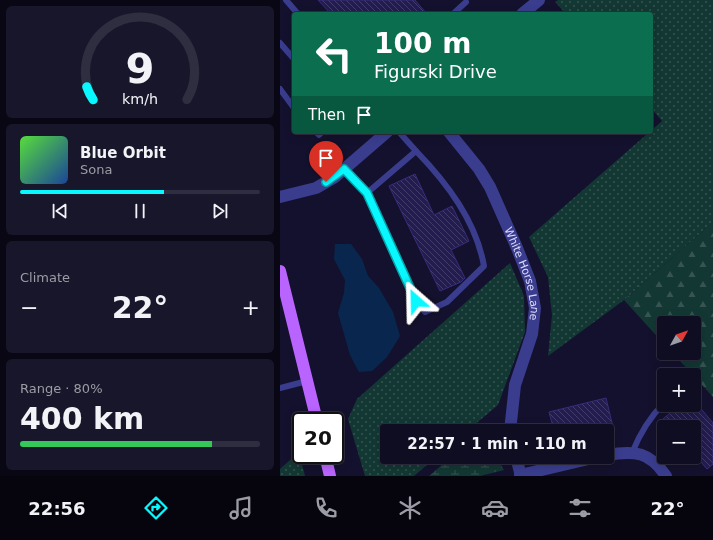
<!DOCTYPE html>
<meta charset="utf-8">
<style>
body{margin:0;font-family:"DejaVu Sans",sans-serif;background:#18162a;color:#f1f3f6;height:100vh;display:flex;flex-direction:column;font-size:15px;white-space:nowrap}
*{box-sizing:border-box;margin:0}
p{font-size:13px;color:#9b9ca5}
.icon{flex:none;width:22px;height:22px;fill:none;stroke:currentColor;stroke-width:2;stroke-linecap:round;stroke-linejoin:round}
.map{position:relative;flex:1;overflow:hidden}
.details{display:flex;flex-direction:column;gap:6px;padding:6px;background:#080713;width:280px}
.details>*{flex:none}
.hud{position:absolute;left:12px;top:12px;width:361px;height:122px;border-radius:4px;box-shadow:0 2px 10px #0003,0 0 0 1px #2f2d40;background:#0b6e4f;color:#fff;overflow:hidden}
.needle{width:26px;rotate:50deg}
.controls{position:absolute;left:377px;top:316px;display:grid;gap:8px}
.controls a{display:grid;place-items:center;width:44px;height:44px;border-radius:4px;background:#0f0d22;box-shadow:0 2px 10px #0003,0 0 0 1px #2f2d40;font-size:20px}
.speed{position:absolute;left:12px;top:412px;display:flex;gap:8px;font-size:20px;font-weight:700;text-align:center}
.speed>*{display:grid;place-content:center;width:52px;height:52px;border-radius:50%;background:#0f0d22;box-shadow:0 2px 10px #0003,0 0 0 1px #2f2d40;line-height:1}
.speed .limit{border:2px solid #111;border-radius:6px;background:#fff;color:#111}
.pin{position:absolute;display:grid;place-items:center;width:34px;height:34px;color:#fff;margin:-41px -17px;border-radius:50% 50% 50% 0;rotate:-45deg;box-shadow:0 0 4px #0007}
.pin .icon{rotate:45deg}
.me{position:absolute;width:44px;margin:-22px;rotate:335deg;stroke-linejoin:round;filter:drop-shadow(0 0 3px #0008)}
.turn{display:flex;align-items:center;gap:14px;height:84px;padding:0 16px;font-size:18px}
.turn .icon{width:52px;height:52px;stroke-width:2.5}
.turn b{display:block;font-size:28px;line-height:34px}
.then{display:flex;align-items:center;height:38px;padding:0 16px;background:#0003;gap:8px;font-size:15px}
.big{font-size:30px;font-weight:700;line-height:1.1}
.details .tile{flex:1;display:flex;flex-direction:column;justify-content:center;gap:6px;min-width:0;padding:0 14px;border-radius:6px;background:#18162a}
.details .dial{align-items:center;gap:0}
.dial svg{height:104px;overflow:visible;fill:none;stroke:#2f2d40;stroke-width:7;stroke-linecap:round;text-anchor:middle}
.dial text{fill:#f1f3f6;stroke:none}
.song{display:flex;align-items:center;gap:12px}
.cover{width:48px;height:48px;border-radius:6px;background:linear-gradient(135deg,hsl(110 70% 55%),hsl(220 70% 35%))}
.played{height:4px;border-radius:2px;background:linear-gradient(90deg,#09f8ff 60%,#2f2d40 60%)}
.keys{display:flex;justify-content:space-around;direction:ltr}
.heat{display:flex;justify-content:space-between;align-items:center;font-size:22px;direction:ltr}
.charge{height:6px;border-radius:3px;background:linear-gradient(90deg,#34c759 80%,#2f2d40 0)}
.trip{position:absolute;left:100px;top:424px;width:234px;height:40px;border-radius:4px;background:#0f0d22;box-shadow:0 2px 10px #0003,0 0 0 1px #2f2d40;font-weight:700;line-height:40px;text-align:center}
.menu{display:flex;height:64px;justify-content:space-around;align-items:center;background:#06050e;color:#9b9ca5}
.menu .icon{width:28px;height:28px}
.menu .selected{color:#09f8ff}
.menu b{font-size:18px;color:#f1f3f6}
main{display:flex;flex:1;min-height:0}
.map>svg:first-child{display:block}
.grass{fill:url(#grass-dots)}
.forest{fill:url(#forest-firs)}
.wetland{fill:url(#wetland-marsh)}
.water{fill:#09274e}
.building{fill:url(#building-back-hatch);stroke:#372d7c}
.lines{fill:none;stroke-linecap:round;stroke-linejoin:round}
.lane{stroke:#3a3d8e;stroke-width:6}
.street{stroke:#3a3d8e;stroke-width:12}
.primary{stroke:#ba64ff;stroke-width:12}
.route-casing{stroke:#06a1a6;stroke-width:10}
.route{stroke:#09f8ff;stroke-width:7}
.labels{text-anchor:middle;stroke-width:4;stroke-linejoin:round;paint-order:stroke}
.street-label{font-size:11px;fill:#dfddff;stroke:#14112e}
</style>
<main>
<section class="details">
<div class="tile dial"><svg viewBox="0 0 100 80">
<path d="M14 69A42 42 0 1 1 86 69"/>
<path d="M14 69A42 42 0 0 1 9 59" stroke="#09f8ff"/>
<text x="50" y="56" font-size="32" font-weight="700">9</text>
<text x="50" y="72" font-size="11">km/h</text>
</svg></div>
<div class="tile">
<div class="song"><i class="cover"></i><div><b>Blue Orbit</b><p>Sona</p></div></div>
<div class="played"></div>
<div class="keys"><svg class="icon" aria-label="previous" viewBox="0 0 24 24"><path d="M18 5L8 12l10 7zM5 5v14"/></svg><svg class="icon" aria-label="pause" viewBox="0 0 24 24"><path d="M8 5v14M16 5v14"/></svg><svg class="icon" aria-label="next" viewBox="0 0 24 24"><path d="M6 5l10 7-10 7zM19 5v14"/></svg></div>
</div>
<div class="tile"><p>Climate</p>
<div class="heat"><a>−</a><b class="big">22°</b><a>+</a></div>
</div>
<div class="tile"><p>Range · 80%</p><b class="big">400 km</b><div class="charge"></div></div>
</section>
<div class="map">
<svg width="433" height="476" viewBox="0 0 433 476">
<defs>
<pattern id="grass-dots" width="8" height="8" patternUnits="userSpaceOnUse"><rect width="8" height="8" fill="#133834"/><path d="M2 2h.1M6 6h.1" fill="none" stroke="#355452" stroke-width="1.8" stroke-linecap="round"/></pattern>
<pattern id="forest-firs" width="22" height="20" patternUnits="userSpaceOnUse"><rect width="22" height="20" fill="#133834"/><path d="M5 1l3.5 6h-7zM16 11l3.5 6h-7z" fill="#355452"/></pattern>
<pattern id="wetland-marsh" width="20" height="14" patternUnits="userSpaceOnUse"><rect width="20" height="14" fill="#133834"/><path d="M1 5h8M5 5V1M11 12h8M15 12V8" fill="none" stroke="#355452"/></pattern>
<pattern id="building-back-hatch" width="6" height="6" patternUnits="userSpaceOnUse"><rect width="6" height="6" fill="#231c4f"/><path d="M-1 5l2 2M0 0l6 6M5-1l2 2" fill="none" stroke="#423d69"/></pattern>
</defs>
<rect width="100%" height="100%" fill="#14112e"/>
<g class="grass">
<polygon points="278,0 433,0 433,222 344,300 268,356 272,315 268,277 249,237 382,121 371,108 371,14 286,14 275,2"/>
<polygon points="230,263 244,296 245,332 218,405 187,431 107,431 107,457 156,457 134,476 85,476 68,419 77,399"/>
<polygon points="19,452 25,476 0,476 0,469"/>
</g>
<polygon class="forest" points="433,222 433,397 393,353 414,353 414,323 384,323 384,344 344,300"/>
<polygon class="wetland" points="171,457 216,457 224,470 200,476 149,476"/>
<polygon class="water" points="55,244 71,244 82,259 88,276 99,288 113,312 120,336 107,357 92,371 79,372 70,355 58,313 64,293 65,280 54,259"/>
<g class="building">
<polygon points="38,0 135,0 147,14 51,14"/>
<polygon points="135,174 154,215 172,206 189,241 171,250 185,278 181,282 160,291 109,186"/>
<polygon points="326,398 334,431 274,431 269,412"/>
<polygon points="399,405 418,405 433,423 433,464 427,469 414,454 414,427 390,427 383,419"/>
</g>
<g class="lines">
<g class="lane">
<polyline points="6,0 18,14"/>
<polyline points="173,14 186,2"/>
<polyline points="0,43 14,59"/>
<polyline points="0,89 14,108"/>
<polyline points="36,132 39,135 42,132"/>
<polyline points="64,169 87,193 136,151 119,132"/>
<path d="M87 193 136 301 145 312 167 302 204 266C196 221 167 183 136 151"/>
<polyline points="0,388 27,381"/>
<path d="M352 453C360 433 369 418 384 403"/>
</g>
<g class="street">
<polyline points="242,14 259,0"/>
<path id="s1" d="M169 132 199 169 210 187 237 248 250 281 255 308 252 334 235 385 230 431"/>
<polyline points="0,197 36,188 55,177 107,132"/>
<path d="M327 455C355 450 370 452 386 476"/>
<polyline points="236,457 241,476"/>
<polyline points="240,475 317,457"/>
</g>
<g class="primary">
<polyline points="0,271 37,421"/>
<polyline points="45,455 50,476"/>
</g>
</g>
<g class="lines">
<defs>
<polyline id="route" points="46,182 64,169 87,193 136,301"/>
</defs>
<use href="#route" class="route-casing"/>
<use href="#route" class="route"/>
</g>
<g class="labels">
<g class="street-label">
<text dy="4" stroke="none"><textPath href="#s1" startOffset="162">White Horse Lane</textPath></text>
</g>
</g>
</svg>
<div class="controls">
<a><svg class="needle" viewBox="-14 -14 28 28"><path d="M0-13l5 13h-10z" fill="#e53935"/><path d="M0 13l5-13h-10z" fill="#9b9ca5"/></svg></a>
<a>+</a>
<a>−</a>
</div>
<div class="speed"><div class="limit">20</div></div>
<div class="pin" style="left:46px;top:182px;background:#d93025"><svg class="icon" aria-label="arrive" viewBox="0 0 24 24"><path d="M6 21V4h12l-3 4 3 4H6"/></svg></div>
<svg class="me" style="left:136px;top:301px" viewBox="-20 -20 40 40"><path d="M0-17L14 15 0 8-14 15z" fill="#09f8ff" stroke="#fff" stroke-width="4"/></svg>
<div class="trip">22:57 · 1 min · 110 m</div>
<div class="hud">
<div class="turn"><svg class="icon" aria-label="left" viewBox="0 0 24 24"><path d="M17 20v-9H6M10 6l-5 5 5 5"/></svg><div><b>100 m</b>Figurski Drive</div></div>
<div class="then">Then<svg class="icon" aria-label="arrive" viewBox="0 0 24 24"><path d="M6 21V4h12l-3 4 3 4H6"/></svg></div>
</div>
</div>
</main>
<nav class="menu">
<b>22:56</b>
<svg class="icon selected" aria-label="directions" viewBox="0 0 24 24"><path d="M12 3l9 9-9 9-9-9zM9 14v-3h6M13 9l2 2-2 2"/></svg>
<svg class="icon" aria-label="music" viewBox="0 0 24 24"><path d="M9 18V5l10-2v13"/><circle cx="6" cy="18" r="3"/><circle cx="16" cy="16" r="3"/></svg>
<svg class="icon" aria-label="phone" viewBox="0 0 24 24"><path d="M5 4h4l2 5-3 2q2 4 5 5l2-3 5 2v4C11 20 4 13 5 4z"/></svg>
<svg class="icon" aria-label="climate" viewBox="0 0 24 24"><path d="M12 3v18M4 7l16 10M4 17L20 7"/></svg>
<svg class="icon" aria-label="car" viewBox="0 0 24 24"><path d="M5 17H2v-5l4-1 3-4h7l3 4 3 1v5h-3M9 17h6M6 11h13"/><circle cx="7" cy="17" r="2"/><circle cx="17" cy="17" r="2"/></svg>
<svg class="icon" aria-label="filters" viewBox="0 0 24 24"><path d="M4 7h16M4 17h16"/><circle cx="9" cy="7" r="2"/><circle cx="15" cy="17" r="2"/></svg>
<b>22°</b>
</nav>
